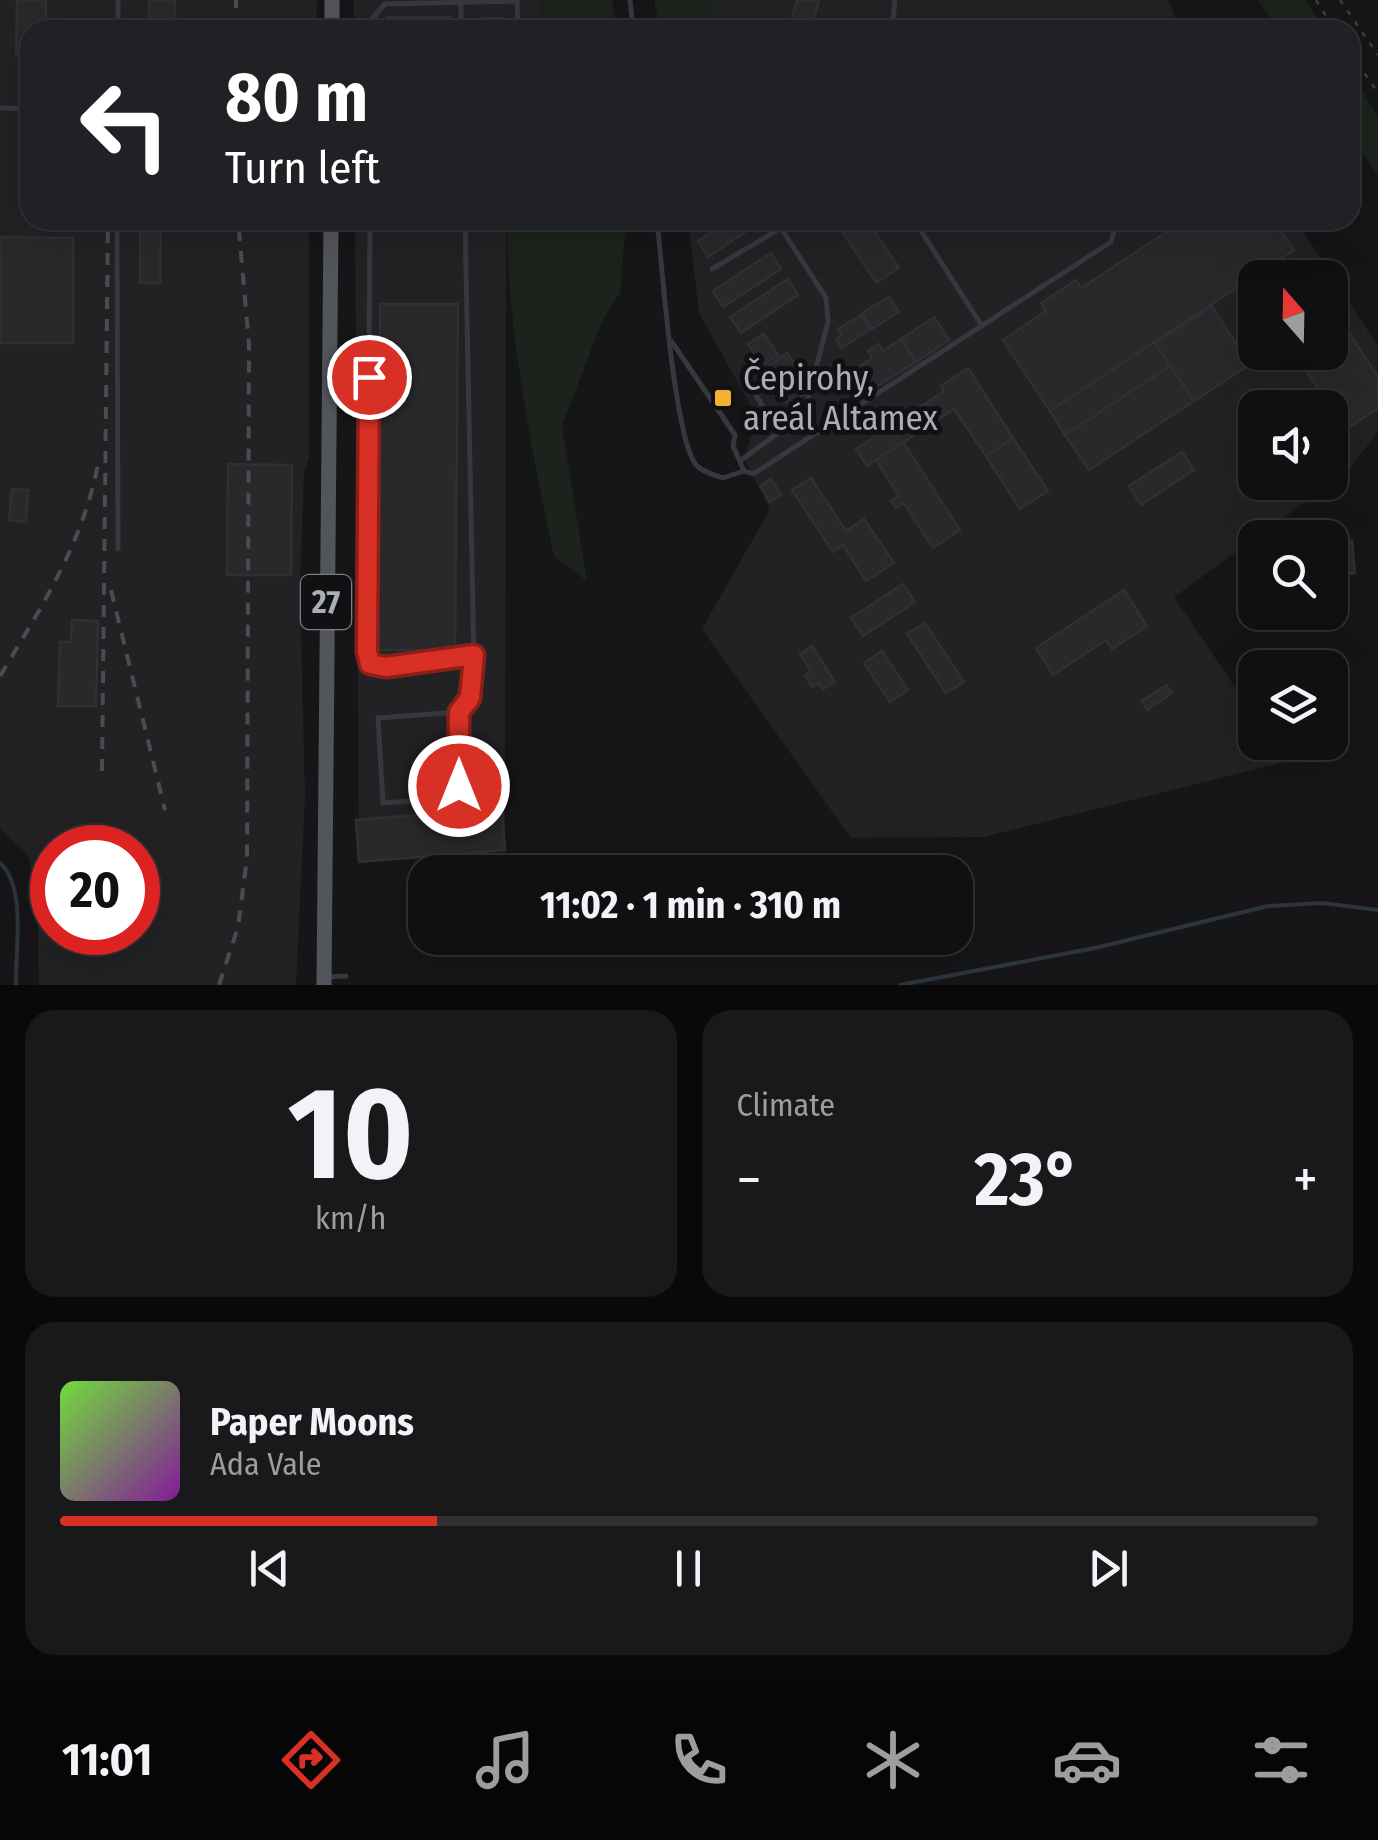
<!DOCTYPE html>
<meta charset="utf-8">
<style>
body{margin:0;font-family:"Fira Sans Condensed",sans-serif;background:#19191b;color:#f1f3f6;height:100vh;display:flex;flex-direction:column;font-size:38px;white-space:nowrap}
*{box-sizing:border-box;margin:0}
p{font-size:32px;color:#9c9d9f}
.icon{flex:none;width:55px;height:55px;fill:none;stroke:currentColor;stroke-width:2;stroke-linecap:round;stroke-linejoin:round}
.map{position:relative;height:985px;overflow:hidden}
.side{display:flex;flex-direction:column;gap:25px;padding:25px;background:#09090a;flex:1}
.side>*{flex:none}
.banner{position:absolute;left:20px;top:20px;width:1340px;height:210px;border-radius:30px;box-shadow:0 10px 40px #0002,0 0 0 2px #303032;background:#202124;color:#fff;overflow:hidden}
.needle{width:65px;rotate:340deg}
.buttons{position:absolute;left:1238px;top:260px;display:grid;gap:20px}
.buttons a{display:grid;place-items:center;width:110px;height:110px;border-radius:20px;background:#101012;box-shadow:0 10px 40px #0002,0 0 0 2px #303032;font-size:50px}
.speed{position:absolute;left:30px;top:825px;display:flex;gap:20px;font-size:50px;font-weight:700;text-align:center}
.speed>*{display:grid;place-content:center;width:130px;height:130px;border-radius:50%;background:#101012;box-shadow:0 10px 40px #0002,0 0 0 2px #303032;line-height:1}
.speed .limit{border:15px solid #d22;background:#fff;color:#111}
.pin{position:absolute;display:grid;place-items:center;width:85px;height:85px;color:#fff;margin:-42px;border:5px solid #fff;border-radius:50%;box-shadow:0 2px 10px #0007}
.me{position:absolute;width:110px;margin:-55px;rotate:0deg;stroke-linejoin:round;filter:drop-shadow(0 0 8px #0008)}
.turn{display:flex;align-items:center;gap:35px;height:210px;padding:0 40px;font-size:45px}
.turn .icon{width:130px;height:130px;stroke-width:2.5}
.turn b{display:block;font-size:70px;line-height:85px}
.big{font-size:75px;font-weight:700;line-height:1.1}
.side .card{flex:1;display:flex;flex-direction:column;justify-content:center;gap:15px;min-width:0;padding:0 35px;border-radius:30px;background:#19191b}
.side .dial{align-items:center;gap:0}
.dial b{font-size:130px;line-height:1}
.song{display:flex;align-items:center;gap:30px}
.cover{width:120px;height:120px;border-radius:15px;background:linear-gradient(135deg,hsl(100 70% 55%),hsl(290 70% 35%))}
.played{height:10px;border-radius:5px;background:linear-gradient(90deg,#d93025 30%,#303032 30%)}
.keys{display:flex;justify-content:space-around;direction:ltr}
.heat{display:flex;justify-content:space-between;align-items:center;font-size:55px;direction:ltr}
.side .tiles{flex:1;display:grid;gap:25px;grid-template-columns:1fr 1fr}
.card:last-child{grid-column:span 2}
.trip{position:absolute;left:408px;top:855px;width:565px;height:100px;border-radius:30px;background:#101012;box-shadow:0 10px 40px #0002,0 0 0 2px #303032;font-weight:700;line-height:100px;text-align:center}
.dock{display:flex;height:160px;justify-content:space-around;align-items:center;background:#060607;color:#9c9d9f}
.dock .icon{width:70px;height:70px}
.dock .selected{color:#d93025}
.dock b{font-size:45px;color:#f1f3f6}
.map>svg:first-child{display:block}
.built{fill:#222225;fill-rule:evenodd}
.green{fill:#1c231d}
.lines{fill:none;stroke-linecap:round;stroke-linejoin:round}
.stream{stroke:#2c353c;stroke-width:4}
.building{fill:#29292c;stroke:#303034;stroke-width:2.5}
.path{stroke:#3d3f44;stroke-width:2.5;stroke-dasharray:5 8;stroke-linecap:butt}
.lane{stroke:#37383d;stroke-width:5}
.primary{stroke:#53555c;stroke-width:15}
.rail{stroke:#4a4c52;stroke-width:4;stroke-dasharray:12 10;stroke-linecap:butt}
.route-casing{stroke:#8d1f18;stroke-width:25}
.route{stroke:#d93025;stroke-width:18}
.poi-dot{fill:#f2b134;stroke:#111113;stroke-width:4}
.labels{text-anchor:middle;stroke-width:10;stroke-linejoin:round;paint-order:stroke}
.shield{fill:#111113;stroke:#7b7e86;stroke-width:2.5}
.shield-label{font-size:32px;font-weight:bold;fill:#a8adb8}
.poi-label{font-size:35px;fill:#a8adb8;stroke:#111113;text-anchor:start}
</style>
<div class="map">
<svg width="1378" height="985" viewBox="0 0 1378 985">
<rect width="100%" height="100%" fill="#161618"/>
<g class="built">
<path d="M0 0H317L316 30H30V220H309V458L304 473 300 589 305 797 296 985H39L37 889 28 855 0 828ZM52 848H138V932H52Z"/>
<polygon points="354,0 541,0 539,30 354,30"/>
<polygon points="711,0 1169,0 1179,30 713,30"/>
<polygon points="355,220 506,220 505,850 359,862"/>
<path d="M688 220H1296L1378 346V432L1347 472 1174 597 1255 717V742L1272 743 1285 762 983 837 851 838 702 629 770 509 744 458 757 417 699 313ZM1255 278H1330V352H1255ZM1255 408H1330V482H1255Z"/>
</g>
<g class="green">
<polygon points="541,0 612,0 617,30 539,30"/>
<polygon points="654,0 711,0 713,30 660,30"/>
<polygon points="1258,0 1305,0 1324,30 1279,30"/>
<polygon points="1350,72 1378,116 1378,175 1350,134"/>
<path d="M506 220H626L620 293 602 321 562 426 587 581 554 556C530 444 509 335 506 220Z"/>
</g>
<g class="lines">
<g class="stream">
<path d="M0 863C27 887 15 951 16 985"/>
<polyline points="900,985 1095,948 1268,906 1322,903 1378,910"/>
</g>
</g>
<g class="building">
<polygon points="17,0 46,0 46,30 30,30 30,56 16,56"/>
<rect x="149" y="0" width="26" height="30"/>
<polygon points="797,0 819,0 811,30 790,24"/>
<rect x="387" y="17" width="63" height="13"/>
<rect x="482" y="18" width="21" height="12"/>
<polygon points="140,220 161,220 160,283 140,283"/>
<polygon points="730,220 763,220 708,257 698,241"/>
<polygon points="835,220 867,220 899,268 876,283"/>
<polygon points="1185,220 1274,220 1294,250 1050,411 1003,340 1046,311 1041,303 1076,280 1081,288"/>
<polygon points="0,237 73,238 73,343 0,343"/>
<polygon points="771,253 781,269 723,307 713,291"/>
<polygon points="788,279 798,295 741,333 730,317"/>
<polygon points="889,297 899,312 872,329 862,313"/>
<polygon points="1330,303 1378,377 1378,408 1345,430 1294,352 1330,352"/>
<polygon points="380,304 458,304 455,650 377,650"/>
<polygon points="1212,306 1238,347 1255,336 1255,352 1269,352 1194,401 1155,343"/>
<polygon points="861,315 870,329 842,348 836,339 842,335 838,329"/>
<polygon points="934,317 949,340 916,362 901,339"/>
<polygon points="764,334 778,355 762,366 748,344"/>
<polygon points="901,339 916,362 874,388 860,366 872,358 868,351 879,344 883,351"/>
<polygon points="1154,342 1170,366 1065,435 1050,411"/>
<polygon points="787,353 807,384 805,394 788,405 764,369"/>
<polygon points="1170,366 1194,401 1089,470 1065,435"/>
<polygon points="968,368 1013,438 986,456 954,409 937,420 926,403 944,391 941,386"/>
<polygon points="926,403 937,420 867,466 856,449"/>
<polygon points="1013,438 1048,491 1020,509 986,456"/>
<polygon points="903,442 960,530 933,548 904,503 896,508 891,501 899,496 876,460"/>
<polygon points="1182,452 1194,470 1141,505 1129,486"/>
<polygon points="228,464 292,465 291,575 227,575"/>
<polygon points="811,478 846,531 864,519 894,563 866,581 843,545 833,552 792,490"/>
<polygon points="771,479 781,495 770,502 760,486"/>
<polygon points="12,489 28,490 26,522 9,520"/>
<polygon points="1352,541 1355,573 1330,575 1330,542"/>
<polygon points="903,584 915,602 863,636 851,618"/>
<polygon points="1124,590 1147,626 1112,649 1106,640 1053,675 1036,648"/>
<polygon points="72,620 98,621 96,706 58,706 60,642 71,642"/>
<polygon points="925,623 964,682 946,693 907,634"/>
<polygon points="812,646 835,682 823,689 819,683 812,687 805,675 811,671 800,654"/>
<polygon points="882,651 908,690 890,702 864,663"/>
<polygon points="1166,685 1172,693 1147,710 1142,701"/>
<polygon points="502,808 505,850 359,862 356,820"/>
</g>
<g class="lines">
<g class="path">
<polyline points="1316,0 1335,30"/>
<polyline points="1340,0 1378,55"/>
<polyline points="1350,52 1378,93"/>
</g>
<g class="lane">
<polyline points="517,0 518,30"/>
<polyline points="630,0 633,30"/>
<polyline points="461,3 461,30"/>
<polyline points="118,30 118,0"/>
<polyline points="372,30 372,19 385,4 517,1"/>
<polyline points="892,30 895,0"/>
<polyline points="0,108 30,109"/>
<polyline points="117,220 118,549"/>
<polyline points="370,220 367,651 371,664 386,667 474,655"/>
<path d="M657 220C662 265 674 437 696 465 702 472 715 475 723 478L744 471 733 446 735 435 672 342"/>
<polyline points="914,220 982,326"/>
<polyline points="781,228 794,220"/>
<polyline points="712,269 781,228 826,298 828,322 804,414 740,461"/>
<polyline points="744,374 778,433"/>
<polyline points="744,471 753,474 1111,242 1117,220"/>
<polyline points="459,712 378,718 383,803 448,798 459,786 459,712 470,698 474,663 465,220"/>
<polyline points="327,977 346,976"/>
</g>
<g class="primary">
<polyline points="332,30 332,0"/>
<polyline points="324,985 331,220"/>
</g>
<g class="rail">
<polyline points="236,30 236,0"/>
<polyline points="111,590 165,810"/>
<path d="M0 676C41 608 83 543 98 464"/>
<polyline points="102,771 108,220"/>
<polyline points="219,985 238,927 247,858 249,344 238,220"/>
</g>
</g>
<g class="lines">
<defs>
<polyline id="route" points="369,377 367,651 370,664 386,667 474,655 470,698 459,712 459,786"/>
</defs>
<use href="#route" class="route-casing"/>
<use href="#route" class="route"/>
</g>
<rect class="poi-dot" x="713" y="388" width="20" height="20" rx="5"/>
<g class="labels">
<rect class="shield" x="301" y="575" width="50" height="54" rx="8"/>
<g class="shield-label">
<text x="326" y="613">27</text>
</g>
<g class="poi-label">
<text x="743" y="390">Čepirohy,<tspan x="743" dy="40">areál Altamex</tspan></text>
</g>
</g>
</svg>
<div class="buttons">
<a><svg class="needle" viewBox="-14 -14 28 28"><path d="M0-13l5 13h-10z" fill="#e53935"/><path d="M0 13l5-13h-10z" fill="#9c9d9f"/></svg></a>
<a><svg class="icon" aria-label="sound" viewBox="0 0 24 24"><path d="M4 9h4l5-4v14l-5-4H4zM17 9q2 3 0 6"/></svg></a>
<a><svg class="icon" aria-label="search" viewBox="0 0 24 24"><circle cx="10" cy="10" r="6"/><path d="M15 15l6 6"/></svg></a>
<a><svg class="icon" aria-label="layers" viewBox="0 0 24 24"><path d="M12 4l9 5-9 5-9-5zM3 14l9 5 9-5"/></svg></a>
</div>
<div class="speed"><div class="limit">20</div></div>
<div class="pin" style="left:369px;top:377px;background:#d93025"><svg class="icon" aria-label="arrive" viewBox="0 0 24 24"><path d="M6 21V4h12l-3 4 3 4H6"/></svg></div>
<svg class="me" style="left:459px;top:786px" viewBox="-20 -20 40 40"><circle r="17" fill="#d93025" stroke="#fff" stroke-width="3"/><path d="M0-11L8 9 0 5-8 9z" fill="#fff"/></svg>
<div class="trip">11:02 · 1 min · 310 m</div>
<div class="banner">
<div class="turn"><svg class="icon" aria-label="left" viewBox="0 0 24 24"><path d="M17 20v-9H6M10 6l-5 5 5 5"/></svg><div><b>80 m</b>Turn left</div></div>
</div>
</div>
<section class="side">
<div class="tiles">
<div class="card dial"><b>10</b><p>km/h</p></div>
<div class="card"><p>Climate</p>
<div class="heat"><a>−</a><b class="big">23°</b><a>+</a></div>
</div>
<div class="card">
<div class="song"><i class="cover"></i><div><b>Paper Moons</b><p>Ada Vale</p></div></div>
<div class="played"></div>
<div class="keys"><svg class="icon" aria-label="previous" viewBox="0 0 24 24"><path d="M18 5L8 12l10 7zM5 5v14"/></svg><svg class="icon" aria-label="pause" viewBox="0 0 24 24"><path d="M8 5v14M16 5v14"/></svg><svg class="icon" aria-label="next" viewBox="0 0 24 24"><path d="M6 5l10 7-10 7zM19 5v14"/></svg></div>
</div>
</div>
</section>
<nav class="dock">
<b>11:01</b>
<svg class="icon selected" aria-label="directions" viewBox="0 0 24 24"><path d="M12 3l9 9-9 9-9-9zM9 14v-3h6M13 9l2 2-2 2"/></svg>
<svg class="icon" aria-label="music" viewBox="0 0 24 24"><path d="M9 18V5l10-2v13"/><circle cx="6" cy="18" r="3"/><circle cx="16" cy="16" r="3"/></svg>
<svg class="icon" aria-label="phone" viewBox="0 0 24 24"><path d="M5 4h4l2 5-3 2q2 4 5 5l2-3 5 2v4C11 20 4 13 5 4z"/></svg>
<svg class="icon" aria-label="climate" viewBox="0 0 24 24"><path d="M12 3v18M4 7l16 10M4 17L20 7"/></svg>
<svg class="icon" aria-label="car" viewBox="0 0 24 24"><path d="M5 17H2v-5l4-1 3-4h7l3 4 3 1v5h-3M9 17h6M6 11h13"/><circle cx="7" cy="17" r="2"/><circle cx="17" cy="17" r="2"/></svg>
<svg class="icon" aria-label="filters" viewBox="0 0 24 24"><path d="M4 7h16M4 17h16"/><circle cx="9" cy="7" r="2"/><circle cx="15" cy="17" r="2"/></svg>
</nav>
